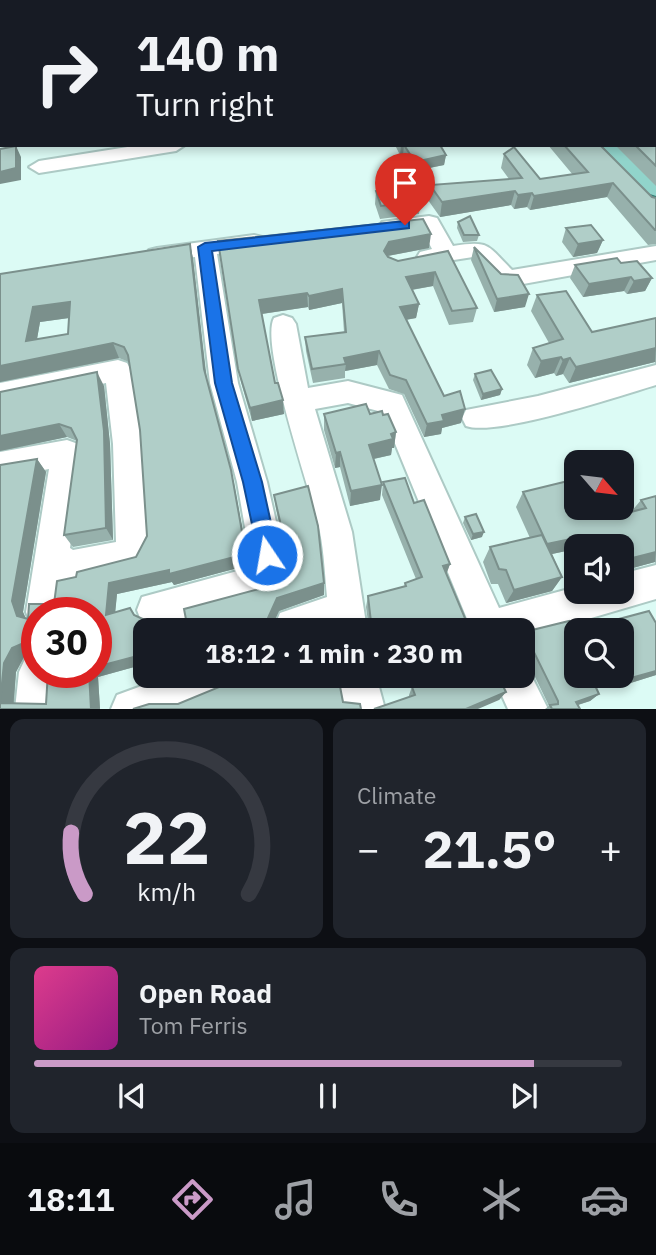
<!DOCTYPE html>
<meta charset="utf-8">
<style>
body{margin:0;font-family:"IBM Plex Sans",sans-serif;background:#20242c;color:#f1f3f6;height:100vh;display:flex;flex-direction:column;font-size:26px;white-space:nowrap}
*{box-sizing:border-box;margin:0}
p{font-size:23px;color:#9ea1a6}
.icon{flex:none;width:38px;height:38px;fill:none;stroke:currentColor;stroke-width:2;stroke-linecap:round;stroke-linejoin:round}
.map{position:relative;height:709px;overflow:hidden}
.sheet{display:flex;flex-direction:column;gap:10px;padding:10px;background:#0d0f14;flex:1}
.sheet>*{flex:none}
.hud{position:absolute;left:0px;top:0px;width:656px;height:147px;box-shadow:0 4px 10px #0003;background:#171b24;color:#f1f3f6;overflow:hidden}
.needle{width:46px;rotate:118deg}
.controls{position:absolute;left:564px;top:450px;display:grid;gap:14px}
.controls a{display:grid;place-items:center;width:70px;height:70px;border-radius:14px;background:#171b24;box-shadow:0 4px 10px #0003;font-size:35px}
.speed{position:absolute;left:21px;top:597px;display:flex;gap:14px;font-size:35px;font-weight:700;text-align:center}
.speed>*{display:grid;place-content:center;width:91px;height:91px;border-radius:50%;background:#171b24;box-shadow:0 4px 10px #0003;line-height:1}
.speed .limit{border:10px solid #d22;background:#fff;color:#111}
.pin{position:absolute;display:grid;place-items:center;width:60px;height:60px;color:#fff;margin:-72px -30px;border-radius:50% 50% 50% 0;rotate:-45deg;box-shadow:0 0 7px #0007}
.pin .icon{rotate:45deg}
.me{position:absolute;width:77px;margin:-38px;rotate:348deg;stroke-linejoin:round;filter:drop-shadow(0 0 5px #0008)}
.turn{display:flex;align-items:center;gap:24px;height:147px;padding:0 21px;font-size:32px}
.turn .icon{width:91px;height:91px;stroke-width:2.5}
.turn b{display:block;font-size:49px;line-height:60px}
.big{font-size:52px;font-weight:700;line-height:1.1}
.sheet .tile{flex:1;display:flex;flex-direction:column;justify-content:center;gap:10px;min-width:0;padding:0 24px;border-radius:14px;background:#20242c}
.sheet .dial{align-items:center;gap:0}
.dial svg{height:182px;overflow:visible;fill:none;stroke:#363941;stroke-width:7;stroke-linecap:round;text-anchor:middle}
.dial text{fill:#f1f3f6;stroke:none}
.song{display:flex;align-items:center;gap:21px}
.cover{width:84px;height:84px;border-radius:10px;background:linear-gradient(135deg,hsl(330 70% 55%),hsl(310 70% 35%))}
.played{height:7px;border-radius:4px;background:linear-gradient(90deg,#ca9ac7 85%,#363941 85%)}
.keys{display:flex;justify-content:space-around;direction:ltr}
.heat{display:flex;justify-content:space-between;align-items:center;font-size:38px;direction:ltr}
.sheet .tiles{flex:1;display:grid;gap:10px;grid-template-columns:1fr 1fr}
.tile:last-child{grid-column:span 2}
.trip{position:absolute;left:133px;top:618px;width:402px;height:70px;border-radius:14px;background:#171b24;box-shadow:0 4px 10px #0003;font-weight:700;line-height:70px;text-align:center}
.tab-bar{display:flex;height:112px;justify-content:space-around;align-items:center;background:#090b0e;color:#9ea1a6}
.tab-bar .icon{width:49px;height:49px}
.tab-bar .current{color:#ca9ac7}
.tab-bar b{font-size:32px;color:#f1f3f6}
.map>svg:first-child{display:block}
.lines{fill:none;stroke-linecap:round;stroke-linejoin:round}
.minor-casing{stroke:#adcac5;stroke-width:4}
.major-casing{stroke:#327e74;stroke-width:4}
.minor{fill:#fff;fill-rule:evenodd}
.major{fill:#91d4cb;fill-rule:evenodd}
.wall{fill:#97b1ac;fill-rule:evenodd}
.shaded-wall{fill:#7b908c}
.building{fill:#b0cec8;stroke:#7b908c;stroke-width:2;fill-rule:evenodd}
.route{fill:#1a73e8;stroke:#114b97;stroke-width:2}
</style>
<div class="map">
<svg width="656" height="709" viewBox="0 0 656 709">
<rect width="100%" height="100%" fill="#dcfbf5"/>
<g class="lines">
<defs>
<g id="minor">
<rect x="654" y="59" width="2" height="10"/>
<polygon points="140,145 185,145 176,151 39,173 29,167 39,161"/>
<path d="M429 216 437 218 453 246C490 240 487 245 512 270L656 246V260L507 287 499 285 473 257 428 264 420 262 417 257 420 252 432 249 422 230 390 234 382 232 379 227 382 222Z"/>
<polygon points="254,235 262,237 265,242 262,247 217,254 238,383 267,482 289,579 284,591 272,596 155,628 142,623 137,610 142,597 252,567 237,482 210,383 195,257 157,262 149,260 146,255 149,250 157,248"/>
<path d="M283 315 292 318 296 324 308 388 348 381 402 395 499 608 576 587V592H621V574L656 565V599L523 638V630H469L470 626 382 412 348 403 315 409 352 532 367 630H273L280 613 327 597C325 575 324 553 320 532 312 493 259 345 274 318Z"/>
<polygon points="118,360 127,363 131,370 143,444 150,548 142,566 122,573 65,584 62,612 37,612 37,627 31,625 26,612 49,469 0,478 0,452 67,440 78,444 82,453 70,548 73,550 116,542 113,444 106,383 0,405 0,383"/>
<path d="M656 365V385C619 396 496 437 466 426L462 418 466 410 538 396Z"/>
<polygon points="37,654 37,672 57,672 55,709 15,709 19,672 25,659"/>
<polygon points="523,662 525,663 548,709 508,709 493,676 523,676"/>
<polygon points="169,676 238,676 232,689 183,709 111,709 117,695"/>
<polygon points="338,676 376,676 385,709 345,709"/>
</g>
<g id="major">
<polygon points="436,0 453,0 454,2 437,2"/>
<polygon points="601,145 627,145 656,174 656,196 647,193"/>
</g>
</defs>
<use href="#minor" class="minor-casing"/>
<use href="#major" class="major-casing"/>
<use href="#minor" class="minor"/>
<use href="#major" class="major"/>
</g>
<g class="wall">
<polygon points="461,0 609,0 609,2 463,2"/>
<polygon points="656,68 656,186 615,145 654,145"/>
<polygon points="395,145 440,145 446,155 444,165 414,171 403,155 400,155"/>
<polygon points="548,145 600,145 652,197 656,198 656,244 648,245 607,197 530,210 527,207 514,209 511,205 440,217 428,200 430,185 509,179 501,168 504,154 540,179 573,175"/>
<polygon points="376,191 421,201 419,214 380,219 375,204"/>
<polygon points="458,222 479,235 477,241 463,242 457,228"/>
<polygon points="566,228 603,240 597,253 573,257 562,242"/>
<polygon points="218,241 429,248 388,256 398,261 448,251 477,308 473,322 449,325 433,286 412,290 419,304 416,318 406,320 444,396 461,423 442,428 441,434 424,437 404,394 389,389 377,365 345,371 345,378 313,383 306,351 305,337 344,332 342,303 309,310 308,307 262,314 275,383 284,414 252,421 241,382"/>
<path d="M190 244 193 259 207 380 234 483 249 565 174 585 172 582 117 594 115 612 130 608 136 616 147 621 154 630H145V664L98 677 100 709H0V465L37 459 46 472 23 612 26 619H28L29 604H54L57 581 76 577 77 572 136 557 147 536 140 430 129 362 119 358 0 382V274ZM69 318 68 334 37 339 40 322ZM37 612H96V672H48L46 704 14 703 16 672 24 657 28 655V661L37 667Z"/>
<polygon points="474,247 501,274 525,307 494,312 471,260"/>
<polygon points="621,263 652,278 645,291 627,294 624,291 583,297 570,278 575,265"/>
<polygon points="537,295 592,332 656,318 656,364 655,362 569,383 563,374 556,376 554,373 535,378 527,365 533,348 549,343 531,311"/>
<polygon points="475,374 502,389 500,395 481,400 473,380"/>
<polygon points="104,386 110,444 113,540 73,547 64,535 77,441 67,437 0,451"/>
<polygon points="324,414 370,414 396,432 394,448 392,448 391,455 374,459 380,500 350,506 340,467 335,468 324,430"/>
<polygon points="383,482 414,503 450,564 446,574 470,630 313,630 312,623 368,622 366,607 368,596 404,587 405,583 416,579 382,495"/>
<polygon points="523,492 615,516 631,512 641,500 656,496 656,564 655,562 629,569 621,546 576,546 576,556 570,558 566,551 552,554 562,577 552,591 506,603 498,584 491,584 483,562 490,547 530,538 516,507"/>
<polygon points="274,495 324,595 279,611 274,621 276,621 277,630 188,630 285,579 289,568 276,509"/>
<polygon points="465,517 482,537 471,540 463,523"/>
<polygon points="604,623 656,623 656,675 621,686 616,676 621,676 621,630 597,630"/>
<polygon points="524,632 592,679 599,694 590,701 578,705 580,709 545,709 549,706 523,652"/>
<polygon points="436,676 498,676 506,692 499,700 409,697 409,695 412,687 438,679"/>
</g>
<g class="shaded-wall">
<polygon points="408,0 427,0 408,2"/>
<polygon points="580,0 609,0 609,2 579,2"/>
<polygon points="404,145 403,155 400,155 401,146"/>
<polygon points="16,146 21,157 21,180 0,184 0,172"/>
<polygon points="446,155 444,165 414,171 415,162"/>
<polygon points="613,183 607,197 530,210 534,196"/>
<polygon points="515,191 511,205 440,217 442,202"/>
<polygon points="532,193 527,207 514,209 518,195"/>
<polygon points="431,234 429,248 387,256 384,251 389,242"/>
<polygon points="603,240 597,253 573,257 578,244"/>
<polygon points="190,244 193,259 207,384 204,369"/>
<polygon points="435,272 433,286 404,291 406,277"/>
<polygon points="631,277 624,291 583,297 589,284"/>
<polygon points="652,278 645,291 627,294 634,281"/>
<polygon points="342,289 342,303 309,310 309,296"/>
<polygon points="307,293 308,307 261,314 259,300"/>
<polygon points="529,294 525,307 494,312 497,299"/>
<polygon points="70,302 76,317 40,322 34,356 26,341 33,307"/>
<polygon points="419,304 416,318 398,321 400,307"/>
<polygon points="113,343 119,358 0,382 0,366"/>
<polygon points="656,348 655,362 569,383 576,367"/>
<polygon points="379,351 377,365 345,371 346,364 344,358"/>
<polygon points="561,357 554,373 535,378 541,361"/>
<polygon points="570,358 563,374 556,376 563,360"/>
<polygon points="97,372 104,386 110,444 113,540 106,528"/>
<polygon points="502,389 500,395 481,400 483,394"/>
<polygon points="283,400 284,414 252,421 250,408"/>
<polygon points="465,409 461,423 442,428 441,434 424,437 427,424 442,415"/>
<polygon points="59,424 67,437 0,451 0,436"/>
<polygon points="396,432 394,448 392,448 391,455 368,460 369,445 391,434"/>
<polygon points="340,452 340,467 335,468 336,453"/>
<polygon points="37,459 46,472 23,612 29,626 17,616 12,601"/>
<polygon points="231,470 249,565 174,585 172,582 117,594 114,625 106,615 109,583"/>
<polygon points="382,485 380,500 350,506 351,491"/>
<polygon points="484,532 482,537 471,540 473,534"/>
<polygon points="576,538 566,551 538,557 547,544"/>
<polygon points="576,549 576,556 570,558"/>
<polygon points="656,552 655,562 629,569 621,577 621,570 632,558"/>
<polygon points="450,564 446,575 443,566"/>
<polygon points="562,577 552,591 506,603 514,590"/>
<polygon points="324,583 324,595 279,611 274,622 276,621 277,630 247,630 268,618 277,598"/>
<polygon points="147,621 154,630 148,630"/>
<polygon points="26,642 37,652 24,657 16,672 13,709 0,703 4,663 12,648"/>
<polygon points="145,654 145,664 98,677 100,709 91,709 89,672 96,672 96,667"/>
<polygon points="656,671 656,675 621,686 631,678"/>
<polygon points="506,692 499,700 478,709 466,709"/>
<polygon points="599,694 590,701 568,708 576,702"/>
</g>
<g class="building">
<polygon points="477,0 585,0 587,2 479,2"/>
<polygon points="654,66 656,68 656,166 635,145 654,145"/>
<polygon points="400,145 440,145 446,155 415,162 404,145"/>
<polygon points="564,145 600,145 652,197 656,198 656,230 655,230 613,183 534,196 532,193 518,195 515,191 442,202 430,185 522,178 504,154 514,147 540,179 588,172"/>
<polygon points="16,146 16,168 0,172 0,149"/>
<polygon points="385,186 397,186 421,201 381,206 376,191"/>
<polygon points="470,216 479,235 464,235 458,222"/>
<polygon points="423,219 431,234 389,242 384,251 388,257 398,261 448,251 477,308 452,311 435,272 406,277 419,304 400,307 444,396 460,391 465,409 442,415 444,421 427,424 406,380 390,375 379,351 344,358 346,364 312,369 305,337 346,332 342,289 309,296 307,293 259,300 275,383 278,383 283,400 250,408 238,369 218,241"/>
<polygon points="591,225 603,240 578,244 566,228"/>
<path d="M190 244 204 369 231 470 246 554 169 574V570L109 583 106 615 130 608 134 615 147 621 148 630H145V654L96 667V612H37V661H28L26 642 12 648 4 663 0 703 46 704 48 672H89L91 709H0V465L37 459 12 601 17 616 28 619 29 604H54L57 581 76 577 77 572 136 557 147 536 140 430 128 355 124 347 113 343 0 366V274ZM70 302 68 334 26 341 33 307Z"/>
<polygon points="474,247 501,274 518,275 529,294 497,299"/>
<polygon points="617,258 621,263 637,261 652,278 634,281 631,277 589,284 575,265"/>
<polygon points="566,291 592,332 656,318 656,348 576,367 570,358 563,360 561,357 541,361 533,348 563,339 537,295"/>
<polygon points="491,370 502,389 483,394 475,374"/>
<polygon points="97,372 104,431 106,528 64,535 77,440 71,428 59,424 0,436 0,392"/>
<polygon points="366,404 370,414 382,411 383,415 388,414 396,432 391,434 393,439 369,445 382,485 351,491 340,452 336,453 324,414"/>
<polygon points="405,478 414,503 424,500 450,564 443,566 470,630 314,630 312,623 371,622 368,596 406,586 405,583 422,577 383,482"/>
<polygon points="576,479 576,508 610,508 615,516 646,508 641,500 656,496 656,552 632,558 630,567 621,570 621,546 590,546 589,542 579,544 576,538 547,544 523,492"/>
<polygon points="308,486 318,526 324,583 277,598 268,618 271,621 276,621 247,630 188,630 184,609 270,586 285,579 290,565 274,495"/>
<polygon points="476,514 484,532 473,534 465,517"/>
<polygon points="542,535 562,577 514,590 506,570 499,569 490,547"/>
<polygon points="649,611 656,623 656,671 631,678 621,659 621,630 608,630 604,623"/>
<polygon points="569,621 576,635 576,676 596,676 591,677 599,694 576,702 580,709 552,709 550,705 558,704 558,701 524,632"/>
<polygon points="245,676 338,676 343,702 360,704 361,709 133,709 149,704 178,704 229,683 232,680"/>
<polygon points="444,676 498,676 506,692 466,709 374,709 415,695 412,687 444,677"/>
</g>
<polygon class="route" points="405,221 409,222 409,228 212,251 232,383 262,482 278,555 275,562 267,564 260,562 243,482 215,383 198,247 205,243"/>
</svg>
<div class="controls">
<a><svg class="needle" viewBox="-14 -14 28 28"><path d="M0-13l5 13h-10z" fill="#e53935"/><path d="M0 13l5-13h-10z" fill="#9ea1a6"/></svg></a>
<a><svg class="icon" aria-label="sound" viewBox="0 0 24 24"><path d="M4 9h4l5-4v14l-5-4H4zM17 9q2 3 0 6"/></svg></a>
<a><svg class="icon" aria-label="search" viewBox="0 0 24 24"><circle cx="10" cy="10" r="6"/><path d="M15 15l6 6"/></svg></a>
</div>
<div class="speed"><div class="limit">30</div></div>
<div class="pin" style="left:405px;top:225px;background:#d93025"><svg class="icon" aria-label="arrive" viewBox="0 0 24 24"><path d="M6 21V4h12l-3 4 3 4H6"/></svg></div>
<svg class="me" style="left:267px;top:555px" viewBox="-20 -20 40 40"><circle r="17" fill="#1a73e8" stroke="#fff" stroke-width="3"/><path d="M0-11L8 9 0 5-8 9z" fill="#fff"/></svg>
<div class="trip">18:12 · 1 min · 230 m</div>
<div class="hud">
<div class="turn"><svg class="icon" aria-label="right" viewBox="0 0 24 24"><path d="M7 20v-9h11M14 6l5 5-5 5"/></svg><div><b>140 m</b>Turn right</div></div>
</div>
</div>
<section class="sheet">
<div class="tiles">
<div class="tile dial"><svg viewBox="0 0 100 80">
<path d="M14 69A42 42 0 1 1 86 69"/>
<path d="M14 69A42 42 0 0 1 8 42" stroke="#ca9ac7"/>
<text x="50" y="56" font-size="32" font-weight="700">22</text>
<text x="50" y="72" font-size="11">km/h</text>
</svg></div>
<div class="tile"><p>Climate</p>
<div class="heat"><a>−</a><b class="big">21.5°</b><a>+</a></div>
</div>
<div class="tile">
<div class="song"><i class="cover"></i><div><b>Open Road</b><p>Tom Ferris</p></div></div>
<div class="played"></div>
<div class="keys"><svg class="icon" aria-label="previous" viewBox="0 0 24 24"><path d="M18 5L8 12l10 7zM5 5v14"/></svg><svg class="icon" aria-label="pause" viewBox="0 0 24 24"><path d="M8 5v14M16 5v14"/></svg><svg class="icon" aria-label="next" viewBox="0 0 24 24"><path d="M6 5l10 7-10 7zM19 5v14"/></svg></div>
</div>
</div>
</section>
<nav class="tab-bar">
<b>18:11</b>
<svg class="icon current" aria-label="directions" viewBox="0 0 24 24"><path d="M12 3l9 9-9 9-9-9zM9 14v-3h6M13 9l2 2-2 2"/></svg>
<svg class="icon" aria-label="music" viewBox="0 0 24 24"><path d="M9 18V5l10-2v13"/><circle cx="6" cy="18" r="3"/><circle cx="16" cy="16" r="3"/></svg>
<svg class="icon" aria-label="phone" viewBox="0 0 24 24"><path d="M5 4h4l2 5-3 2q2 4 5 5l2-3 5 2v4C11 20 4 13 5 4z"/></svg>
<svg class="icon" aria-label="climate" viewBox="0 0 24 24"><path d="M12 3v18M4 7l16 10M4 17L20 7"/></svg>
<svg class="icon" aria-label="car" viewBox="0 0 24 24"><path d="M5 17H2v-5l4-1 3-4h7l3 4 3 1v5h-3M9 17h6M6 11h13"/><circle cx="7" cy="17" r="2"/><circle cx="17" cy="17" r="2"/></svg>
</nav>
